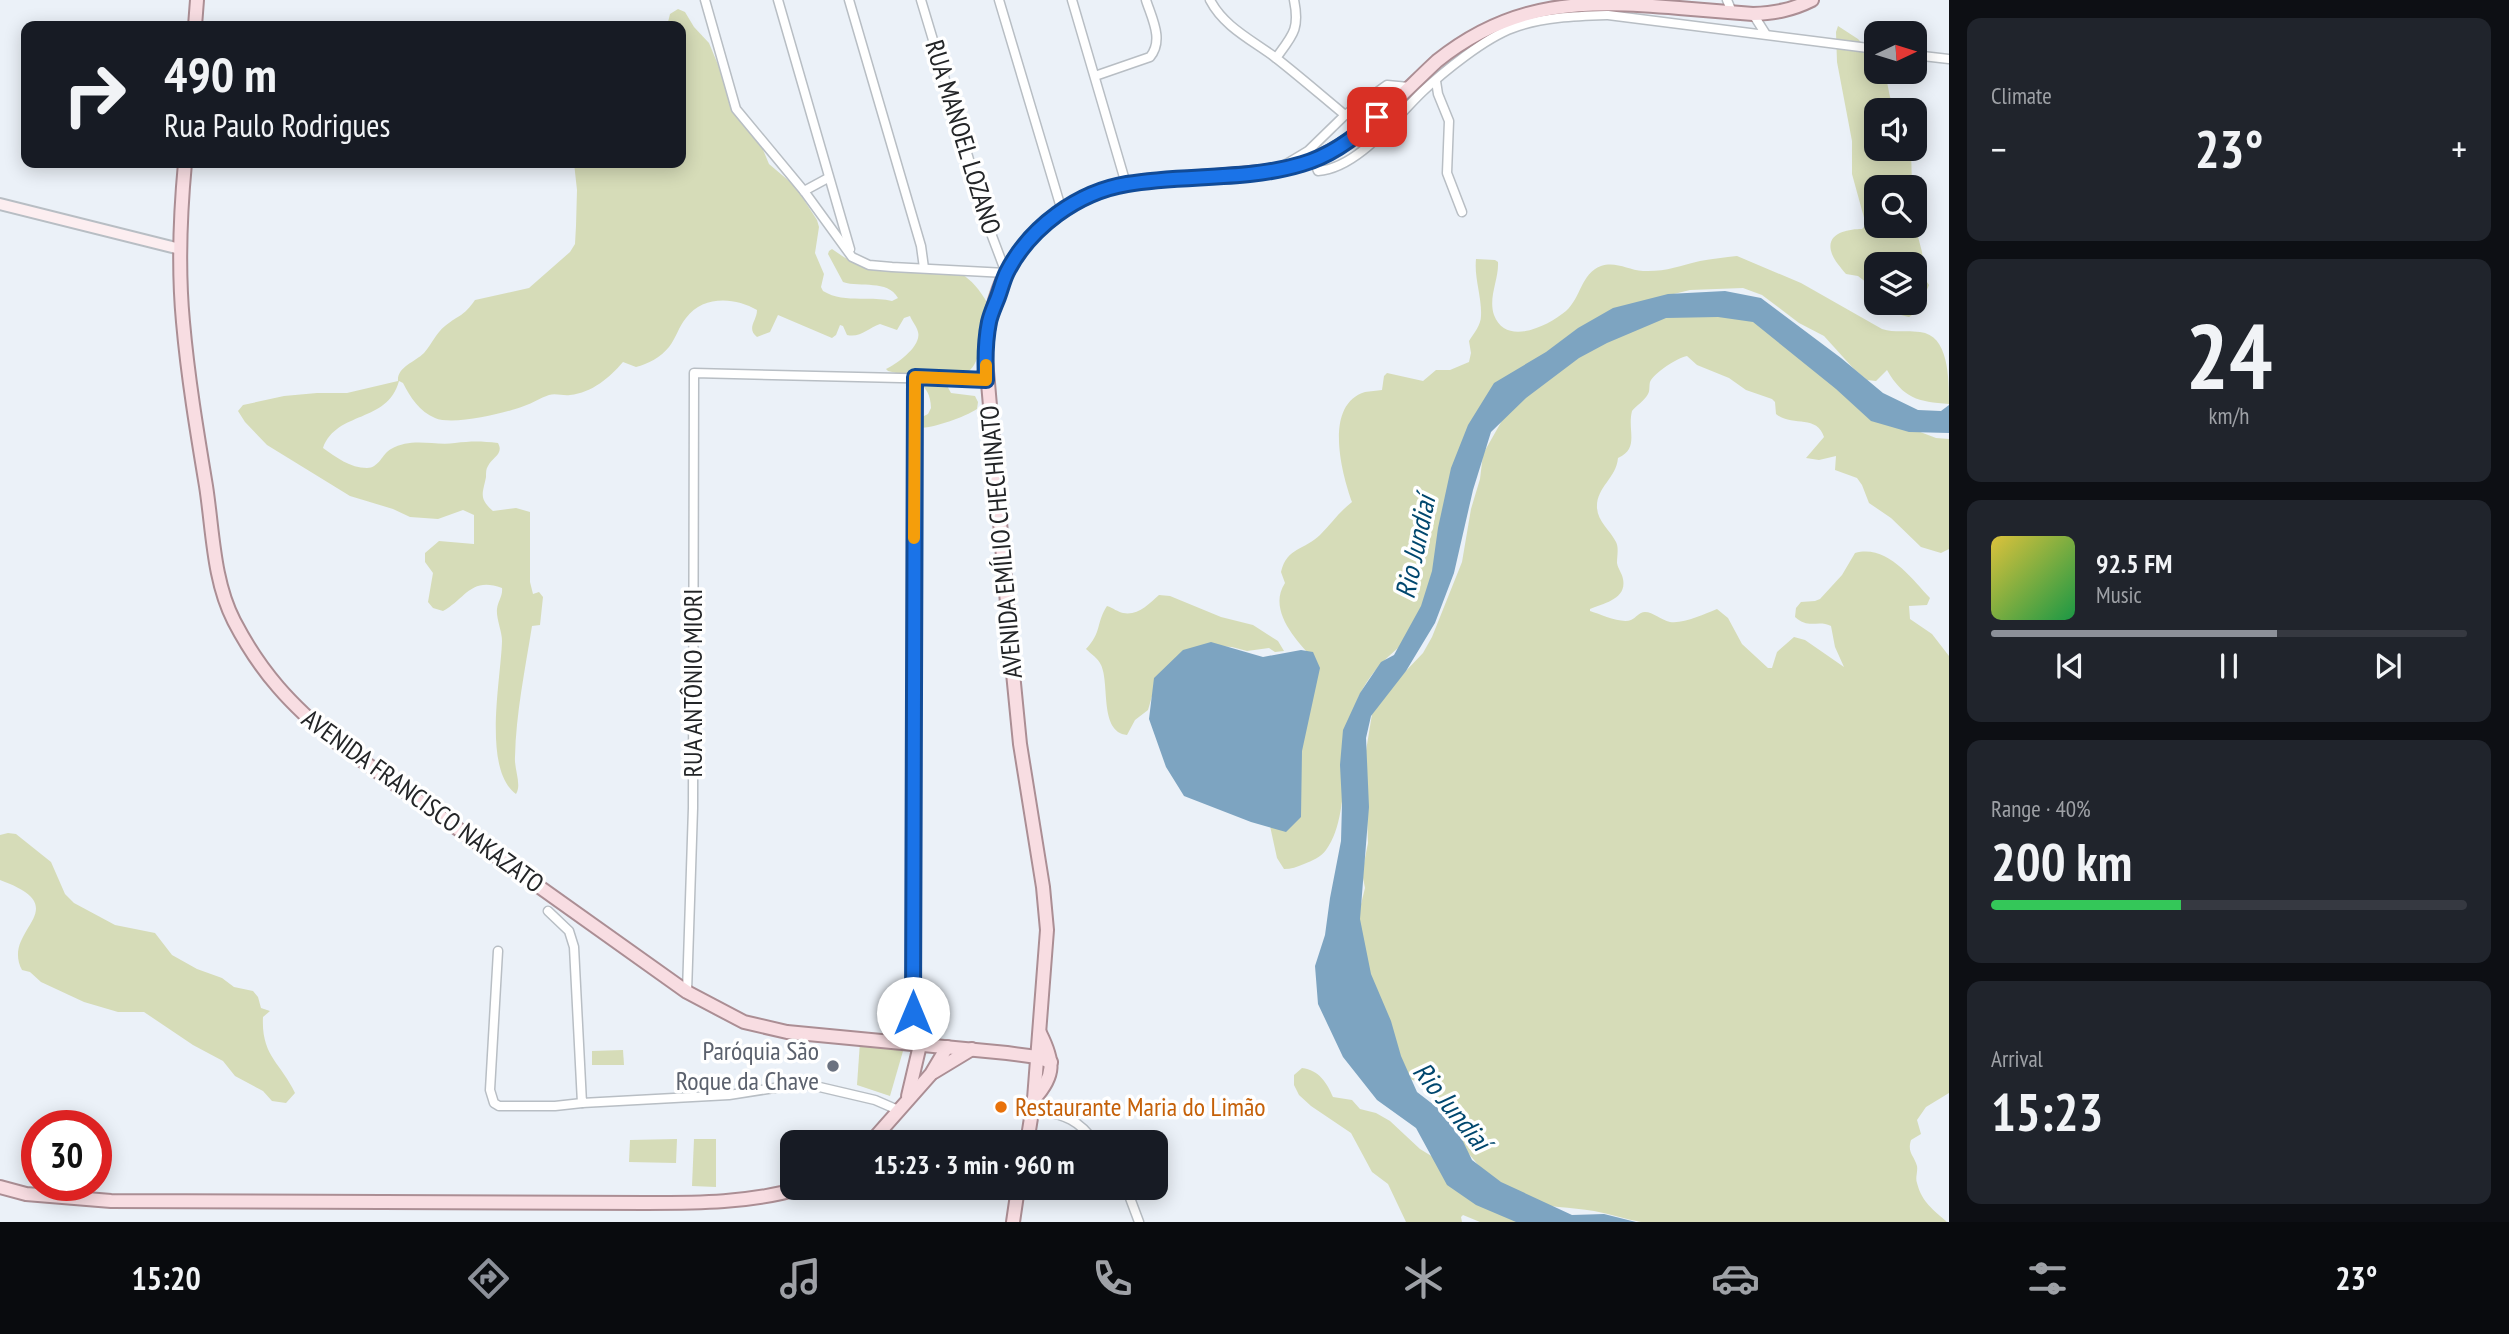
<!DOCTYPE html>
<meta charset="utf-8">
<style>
body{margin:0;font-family:"PT Sans Narrow",sans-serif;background:#20242c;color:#f1f3f6;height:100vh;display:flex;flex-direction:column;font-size:26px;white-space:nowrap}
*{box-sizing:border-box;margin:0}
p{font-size:23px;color:#9ea1a6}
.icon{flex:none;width:38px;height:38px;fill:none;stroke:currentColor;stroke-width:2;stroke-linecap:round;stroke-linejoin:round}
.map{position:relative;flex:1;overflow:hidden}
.side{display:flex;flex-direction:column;gap:18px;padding:18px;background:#0d0f14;width:560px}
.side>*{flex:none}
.top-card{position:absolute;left:21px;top:21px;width:665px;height:147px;border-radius:14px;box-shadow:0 4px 18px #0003;background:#171b24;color:#f1f3f6;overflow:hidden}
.needle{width:46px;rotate:86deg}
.fabs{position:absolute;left:1864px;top:21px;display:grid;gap:14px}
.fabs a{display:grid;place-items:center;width:63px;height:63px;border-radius:14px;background:#171b24;box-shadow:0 4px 18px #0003;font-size:35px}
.speed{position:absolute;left:21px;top:1110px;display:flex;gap:14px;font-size:35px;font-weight:700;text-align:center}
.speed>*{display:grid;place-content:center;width:91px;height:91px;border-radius:50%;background:#171b24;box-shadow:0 4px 18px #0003;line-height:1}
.speed .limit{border:10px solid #d22;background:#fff;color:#111}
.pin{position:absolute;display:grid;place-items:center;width:60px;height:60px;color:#fff;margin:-30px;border-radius:14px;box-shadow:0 4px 10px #0006}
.me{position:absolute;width:77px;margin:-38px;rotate:0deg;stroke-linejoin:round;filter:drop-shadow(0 0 5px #0008)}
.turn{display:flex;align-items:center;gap:24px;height:147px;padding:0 28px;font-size:32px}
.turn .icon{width:91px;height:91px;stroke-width:2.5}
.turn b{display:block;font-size:49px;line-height:60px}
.big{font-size:52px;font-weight:700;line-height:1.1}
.side .widget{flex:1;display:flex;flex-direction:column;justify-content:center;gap:10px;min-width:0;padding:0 24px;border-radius:14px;background:#20242c}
.side .dial{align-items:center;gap:0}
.dial b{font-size:91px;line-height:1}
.song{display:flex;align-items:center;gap:21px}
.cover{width:84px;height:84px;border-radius:10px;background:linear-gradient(135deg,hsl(50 70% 55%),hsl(140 70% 35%))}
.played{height:7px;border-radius:4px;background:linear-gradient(90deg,#8c9099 60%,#363941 60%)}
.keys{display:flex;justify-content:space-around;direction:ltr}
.heat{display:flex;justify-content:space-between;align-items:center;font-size:38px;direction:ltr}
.charge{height:10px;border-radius:5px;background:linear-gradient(90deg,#34c759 40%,#363941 0)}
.trip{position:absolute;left:780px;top:1130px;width:388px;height:70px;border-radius:14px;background:#171b24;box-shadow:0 4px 18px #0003;font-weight:700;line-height:70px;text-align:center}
.tab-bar{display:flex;height:112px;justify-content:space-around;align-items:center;background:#090b0e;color:#9ea1a6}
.tab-bar .icon{width:49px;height:49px}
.tab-bar .selected{color:#8c9099}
.tab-bar b{font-size:32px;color:#f1f3f6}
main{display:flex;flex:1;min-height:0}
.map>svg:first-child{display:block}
.green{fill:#d6dcb8}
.water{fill:#7da4c1}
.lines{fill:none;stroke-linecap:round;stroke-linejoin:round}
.street-casing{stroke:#b8bec4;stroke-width:11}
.secondary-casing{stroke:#b8bec4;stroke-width:14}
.primary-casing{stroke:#ab8e94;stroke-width:16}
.street{stroke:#fff;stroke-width:8}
.secondary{stroke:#fceef0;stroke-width:10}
.primary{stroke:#f8dde2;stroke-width:12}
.route-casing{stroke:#114b97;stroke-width:18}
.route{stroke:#1a73e8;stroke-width:12}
.slow{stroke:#f59e0b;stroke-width:12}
.worship-dot{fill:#6b7280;stroke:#fff;stroke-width:2.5}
.food-dot{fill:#e8710a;stroke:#fff;stroke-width:2.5}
.labels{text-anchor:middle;stroke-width:7;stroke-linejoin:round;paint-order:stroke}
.street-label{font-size:26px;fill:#232527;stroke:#fff}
.worship-label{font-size:26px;fill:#5b616d;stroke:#fff;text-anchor:end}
.food-label{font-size:26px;fill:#c56008;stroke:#fff;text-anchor:start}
.water-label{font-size:28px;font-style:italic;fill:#00476e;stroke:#fff}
</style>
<main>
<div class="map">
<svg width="1949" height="1222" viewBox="0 0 1949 1222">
<rect width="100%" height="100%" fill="#ebf1f8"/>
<g class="green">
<path d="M678 9 685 12 694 27 709 43 731 96 759 140 769 164 795 186 817 220 819 227 815 253 824 274 821 287 823 291C844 304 869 295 892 301L898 298C887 279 861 288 843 282L828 254 829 251 832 249C847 260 864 269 883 270 932 272 958 252 988 304 985 320 982 360 970 370 962 377 951 375 945 382L951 393 975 396 978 402 977 409C965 417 934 428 919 428L916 424V420L928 414 931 408C931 382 910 376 888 371L886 369C897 364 922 346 918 332 917 327 912 321 910 316L904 318 897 330 880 324C868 328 861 338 847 335L843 326 840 325 836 335 832 338 778 315 770 332 757 337C746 328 757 321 757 310 735 297 703 295 686 318 679 326 676 338 669 347 661 357 648 364 636 367L623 362C610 377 592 393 570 395 563 396 556 393 549 395 540 398 533 403 524 406 506 413 453 426 435 418 420 412 410 397 403 383L399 381C387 424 337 410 323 448 336 457 350 468 367 468 379 468 382 454 391 449 412 437 434 446 455 443 471 441 481 441 498 443 504 454 493 457 488 466 486 469 486 472 486 477 483 493 478 498 493 511L516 508 530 512V582L533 594 539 592 543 597 540 625 532 626C525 670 516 713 515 757 514 769 522 785 516 794 482 769 501 680 502 641 502 631 496 619 497 609 498 601 503 596 502 588 471 576 465 599 443 611L433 608 428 602 433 573 425 562V553L439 541 474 544V515L463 510 438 519 410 517 393 509 350 496 267 445 245 422 238 411 243 405 284 396 317 393H347L398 381C397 367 415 362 424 353 432 344 436 333 445 326 460 314 463 317 475 300L529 288 570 252 575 244 576 226 577 190 574 163H681V26H667L670 14Z"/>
<path d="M1838 26 1858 39 1876 58V72H1885L1890 97 1897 110H1876V149H1911L1912 187H1876V226L1915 225 1922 252 1925 279 1929 285 1918 311 1909 317 1901 315 1887 303H1914V264H1876V290L1858 276 1846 274C1841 268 1834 260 1832 254 1824 233 1848 229 1862 229L1866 225 1852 174V141L1837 62 1836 32Z"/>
<path d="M1737 256 1801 283 1882 329C1895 333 1906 330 1920 332 1949 335 1949 378 1949 404 1918 402 1903 398 1887 370L1876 381 1867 380 1853 368 1824 336 1799 323 1762 295 1743 288 1690 290 1621 307 1510 378 1415 635C1390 653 1368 673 1356 703 1340 744 1351 817 1326 850 1321 857 1312 861 1304 864 1297 867 1291 869 1284 869L1277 858 1270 826 1315 660C1297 642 1267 610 1285 583L1281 572C1287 547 1305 550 1320 535 1331 524 1339 512 1352 502 1342 474 1323 405 1365 392 1370 391 1377 391 1382 390L1384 376 1387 373 1423 381 1436 370H1450L1469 362 1471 353 1469 341C1474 333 1481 325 1481 316 1482 297 1474 278 1476 259L1495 260 1498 262C1499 280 1488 297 1494 315 1506 347 1548 326 1566 311 1581 298 1581 273 1601 266 1616 261 1628 270 1643 271 1665 272 1679 266 1700 261 1712 259 1725 257 1737 256Z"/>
<path d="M1740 306 1915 430 1936 438 1949 439V549L1941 553 1921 547 1891 518 1869 503 1862 485 1857 478 1835 470 1836 456 1819 460 1806 458 1824 437C1817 414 1792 427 1776 414L1775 402 1772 399 1746 390 1729 378 1697 365 1687 356C1677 358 1655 372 1650 382 1649 386 1650 391 1648 394 1645 400 1636 406 1632 411 1627 431 1640 448 1618 458 1616 479 1596 487 1597 508 1598 522 1610 530 1616 542 1619 548 1617 556 1617 563 1618 569 1622 573 1623 579 1627 599 1604 603 1590 609V611C1600 614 1621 624 1631 620 1636 618 1639 612 1645 612 1653 612 1661 620 1670 622 1684 624 1704 614 1717 609L1728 618 1742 644 1768 668H1772L1777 652 1794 637 1805 640 1844 667 1835 647 1831 626C1817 619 1810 630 1795 617L1796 608 1801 602 1815 601 1820 599 1842 575 1855 553C1887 544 1911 578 1930 598L1927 605 1909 606 1910 619 1932 634 1949 656V1093L1926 1107 1917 1120 1921 1134 1911 1140C1907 1153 1914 1155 1917 1166 1918 1172 1915 1178 1917 1183 1922 1203 1934 1210 1947 1222H1641C1625 1219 1610 1214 1594 1211 1566 1206 1536 1209 1510 1193 1483 1177 1469 1150 1446 1129L1445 1105 1427 1088 1411 1079 1362 978 1359 912 1365 888 1362 873 1368 843 1365 757 1372 714 1380 698 1423 653 1432 637 1462 562 1471 509 1480 479 1483 454 1504 417 1554 370 1633 323Z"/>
<path d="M1159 595 1170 596 1221 617 1253 625 1278 641 1284 651 1275 652 1269 648 1247 651 1232 647 1215 646 1157 679 1148 710 1135 720 1127 735C1099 732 1110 684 1101 665 1098 658 1091 654 1086 649 1102 632 1096 623 1107 606 1113 608 1118 612 1123 613 1138 616 1149 604 1159 595Z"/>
<path d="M8 833 16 834 51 862 65 894 74 903 115 925 155 933 172 955 197 969 222 978 234 987 253 991 258 997 261 1008 270 1011 263 1017C261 1056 281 1063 295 1093L286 1103 272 1101 263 1091 235 1076 223 1061 193 1045 144 1012H118L84 1002 41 982 30 972 22 970C0 929 79 909 0 880V835Z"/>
<polygon points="860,1042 903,1051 890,1096 857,1085"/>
<polygon points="623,1050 624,1065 592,1065 592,1051"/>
<path d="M1302 1068C1319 1070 1327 1083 1333 1097L1352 1100 1360 1109 1376 1113 1390 1121 1420 1149 1539 1222H1480L1463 1215 1461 1217 1462 1222H1406L1388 1184 1372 1172 1351 1133 1311 1106 1299 1095 1294 1085V1075Z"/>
<polygon points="677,1139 676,1163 629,1162 630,1140"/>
<polygon points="694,1139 716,1139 716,1187 692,1186"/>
</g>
<g class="water">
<polygon points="1725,291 1761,298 1841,358 1883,393 1918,410 1941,411 1949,405 1949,433 1909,432 1871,421 1836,389 1753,322 1718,317 1666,318 1607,343 1579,358 1526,398 1491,432 1473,490 1454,573 1435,623 1406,671 1371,716 1366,738 1369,807 1360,919 1371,974 1391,1021 1401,1056 1417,1092 1443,1112 1459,1133 1472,1160 1501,1182 1572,1215 1604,1214 1636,1222 1516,1222 1476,1205 1447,1185 1416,1128 1377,1100 1343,1057 1318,1004 1315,966 1325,935 1330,898 1341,841 1342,804 1340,765 1343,730 1360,693 1381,662 1394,655 1421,606 1432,571 1438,528 1451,468 1468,425 1494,383 1546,352 1578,328 1613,308 1668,294"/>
<polygon points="1211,642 1263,657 1301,650 1313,652 1320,668 1302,751 1301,817 1286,832 1251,822 1184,796 1166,767 1149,719 1154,678 1183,650"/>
</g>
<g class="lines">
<defs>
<g id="street">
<polyline points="705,0 736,109 804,191 852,257 869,265 892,267 1006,273 992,236 921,0"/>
<polyline points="778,0 850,249"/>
<polyline points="849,0 921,246 924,268"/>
<polyline points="999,0 1062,211"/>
<polyline points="1072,0 1126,184"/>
<path d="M1210 0C1224 27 1252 40 1276 58 1299 76 1322 96 1345 115"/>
<polyline points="1727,0 1732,12"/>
<polyline points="1753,14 1765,33"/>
<polyline points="1914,55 1949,59"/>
<path d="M1276 58C1293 35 1300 29 1294 0"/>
<path d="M1095 76 1150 57C1164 40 1152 19 1146 0"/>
<polyline points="1436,81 1438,94 1449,121 1447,173 1462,212"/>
<path d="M1313 159 1318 171C1358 168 1394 119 1422 92 1443 72 1485 38 1513 28 1542 17 1577 16 1608 15L1876 49"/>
<polyline points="1283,166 1308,151 1345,115 1387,85 1409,87"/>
<polyline points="804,191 828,178"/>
<polyline points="548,911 569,931 574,947 582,1103 729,1095 787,1086 811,1085 875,1100 898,1110"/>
<polyline points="498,951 490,1090 494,1103 499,1106 555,1106 582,1103"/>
<polyline points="687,992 693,808 694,373 986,380"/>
<polyline points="913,1045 915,377"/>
<path d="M1033 1108C1061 1115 1078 1117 1095 1143"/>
<polyline points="1124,1188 1130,1198 1139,1222"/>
</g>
<polyline id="secondary" points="0,204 180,249"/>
<g id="primary">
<polyline points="195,26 197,0"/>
<path d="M185 163C180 216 178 269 183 322 188 378 197 432 206 486 213 531 213 580 234 621 261 673 291 705 336 742L687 992 744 1022 787 1032 1007 1053 1037 1057 1051 1062"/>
<polyline points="934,1072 972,1049"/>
<polyline points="908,1096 920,1045"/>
<path d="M1034 1099C1056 1075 1054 1061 1040 1033"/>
<polyline points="870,1143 931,1074 947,1047"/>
<path d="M1027 1143 1034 1099 1047 930 1043 887 1020 744 1013 673 985 348C989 323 994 296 1006 272 1030 228 1077 194 1126 184 1155 179 1186 178 1215 176 1244 173 1276 173 1304 163 1358 144 1396 99 1437 61 1513 0 1584 0 1679 8 1704 10 1728 12 1753 14 1775 13 1792 10 1812 0"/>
<path d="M0 1187 26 1194 111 1201 646 1203C698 1203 750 1203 801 1188"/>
<polyline points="1013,1222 1018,1188"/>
</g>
</defs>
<use href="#street" class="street-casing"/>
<use href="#secondary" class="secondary-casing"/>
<use href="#primary" class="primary-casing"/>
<use href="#street" class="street"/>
<use href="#secondary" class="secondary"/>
<use href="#primary" class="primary"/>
</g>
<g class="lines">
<defs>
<path id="route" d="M913 1013 915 377 986 380C985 360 985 342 989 322 991 313 995 305 998 297 1001 289 1003 280 1007 272 1030 227 1078 192 1127 184 1184 174 1246 181 1302 164 1330 156 1356 137 1377 117"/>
</defs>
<use href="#route" class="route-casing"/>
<use href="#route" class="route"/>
<polyline class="slow" points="914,538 915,377 986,380 986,365"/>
</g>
<circle class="worship-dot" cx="833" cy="1066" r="7"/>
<circle class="food-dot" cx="1001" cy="1107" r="7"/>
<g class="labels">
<g class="street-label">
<text transform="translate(963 137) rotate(73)" y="9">RUA MANOEL LOZANO</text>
<text transform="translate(1001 542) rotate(-95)" y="9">AVENIDA EMÍLIO CHECHINATO</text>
<text transform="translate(693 683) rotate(-90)" y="9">RUA ANTÔNIO MIORI</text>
<text transform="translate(423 801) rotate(36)" y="9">AVENIDA FRANCISCO NAKAZATO</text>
</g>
<g class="worship-label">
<text x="819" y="1060">Paróquia São<tspan x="819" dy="30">Roque da Chave</tspan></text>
</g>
<g class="food-label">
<text x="1015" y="1116">Restaurante Maria do Limão</text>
</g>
<g class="water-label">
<text transform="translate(1415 547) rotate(-78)" y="10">Rio Jundiaí</text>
<text transform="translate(1452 1106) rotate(51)" y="10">Rio Jundiaí</text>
</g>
</g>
</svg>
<div class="fabs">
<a><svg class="needle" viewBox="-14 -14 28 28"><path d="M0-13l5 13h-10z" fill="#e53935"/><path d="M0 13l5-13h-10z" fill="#9ea1a6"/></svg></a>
<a><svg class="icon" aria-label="sound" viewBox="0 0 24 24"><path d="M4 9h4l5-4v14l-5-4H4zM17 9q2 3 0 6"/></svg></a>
<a><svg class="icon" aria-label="search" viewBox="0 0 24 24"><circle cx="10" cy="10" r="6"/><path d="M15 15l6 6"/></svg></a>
<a><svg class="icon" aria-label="layers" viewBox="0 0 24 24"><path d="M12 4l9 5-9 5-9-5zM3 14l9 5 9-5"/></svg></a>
</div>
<div class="speed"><div class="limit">30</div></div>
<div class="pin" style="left:1377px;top:117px;background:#d93025"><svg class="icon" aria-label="arrive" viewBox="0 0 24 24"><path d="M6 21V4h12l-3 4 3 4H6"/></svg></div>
<svg class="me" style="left:913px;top:1013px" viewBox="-20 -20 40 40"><circle r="19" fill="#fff"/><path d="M0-13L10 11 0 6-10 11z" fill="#1a73e8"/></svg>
<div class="trip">15:23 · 3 min · 960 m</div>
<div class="top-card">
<div class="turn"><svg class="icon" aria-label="right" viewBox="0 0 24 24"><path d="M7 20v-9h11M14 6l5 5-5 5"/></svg><div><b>490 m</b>Rua Paulo Rodrigues</div></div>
</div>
</div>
<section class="side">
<div class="widget"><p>Climate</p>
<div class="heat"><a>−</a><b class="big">23°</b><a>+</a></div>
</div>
<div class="widget dial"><b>24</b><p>km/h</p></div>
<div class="widget">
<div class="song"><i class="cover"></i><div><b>92.5 FM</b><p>Music</p></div></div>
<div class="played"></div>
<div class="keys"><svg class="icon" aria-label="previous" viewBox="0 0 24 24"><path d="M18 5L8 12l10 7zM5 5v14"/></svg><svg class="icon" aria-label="pause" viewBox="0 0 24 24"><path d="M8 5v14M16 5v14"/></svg><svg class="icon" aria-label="next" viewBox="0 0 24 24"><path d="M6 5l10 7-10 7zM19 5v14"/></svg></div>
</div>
<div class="widget"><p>Range · 40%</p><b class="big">200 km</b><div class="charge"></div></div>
<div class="widget"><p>Arrival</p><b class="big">15:23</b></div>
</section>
</main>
<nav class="tab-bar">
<b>15:20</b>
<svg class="icon selected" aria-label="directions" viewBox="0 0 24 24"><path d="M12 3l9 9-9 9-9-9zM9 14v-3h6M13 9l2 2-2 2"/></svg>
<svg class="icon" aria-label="music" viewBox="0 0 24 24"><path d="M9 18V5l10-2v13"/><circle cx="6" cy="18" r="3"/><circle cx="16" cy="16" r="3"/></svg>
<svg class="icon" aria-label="phone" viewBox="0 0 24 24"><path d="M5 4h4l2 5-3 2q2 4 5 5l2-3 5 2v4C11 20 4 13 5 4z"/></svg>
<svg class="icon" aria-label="climate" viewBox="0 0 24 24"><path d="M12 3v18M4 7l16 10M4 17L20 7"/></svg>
<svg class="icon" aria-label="car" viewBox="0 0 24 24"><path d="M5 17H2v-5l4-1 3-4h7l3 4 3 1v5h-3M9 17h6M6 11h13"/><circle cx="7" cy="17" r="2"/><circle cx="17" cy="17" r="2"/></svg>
<svg class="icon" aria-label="filters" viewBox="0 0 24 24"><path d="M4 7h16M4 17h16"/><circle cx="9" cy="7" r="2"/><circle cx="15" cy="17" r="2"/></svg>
<b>23°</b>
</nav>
